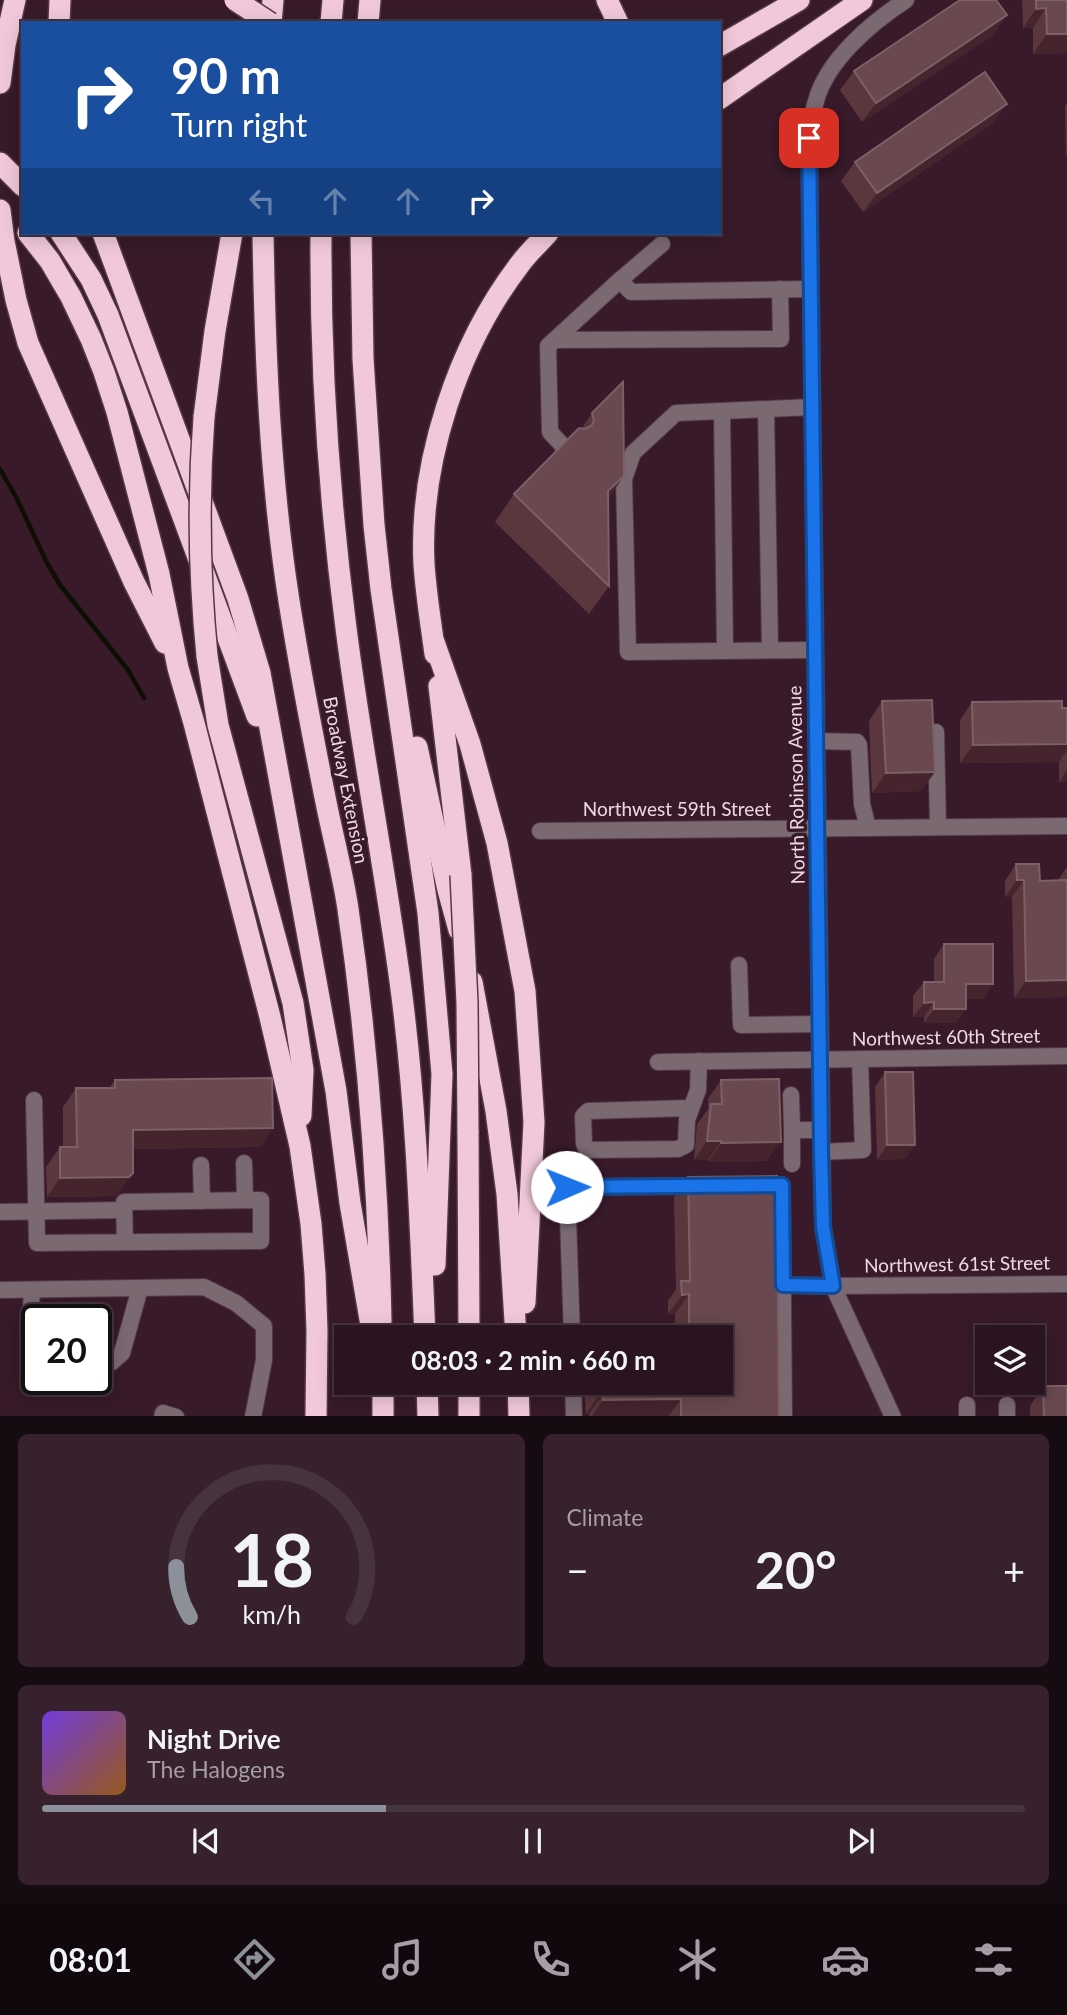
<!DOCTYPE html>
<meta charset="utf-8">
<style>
body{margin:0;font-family:Lato,sans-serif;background:#36212d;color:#f1f3f6;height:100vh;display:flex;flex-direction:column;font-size:26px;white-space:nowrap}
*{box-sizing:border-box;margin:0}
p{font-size:23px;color:#a59ea5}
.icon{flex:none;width:38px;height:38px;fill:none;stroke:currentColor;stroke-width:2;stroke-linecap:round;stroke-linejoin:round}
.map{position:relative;height:1416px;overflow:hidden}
.drawer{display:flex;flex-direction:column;gap:18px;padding:18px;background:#170b12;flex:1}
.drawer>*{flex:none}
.hud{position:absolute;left:21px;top:21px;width:700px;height:214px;border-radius:0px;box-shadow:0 4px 18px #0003,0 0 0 2px #46333e;background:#1a4fa0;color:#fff;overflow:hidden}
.controls{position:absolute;left:975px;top:1325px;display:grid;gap:14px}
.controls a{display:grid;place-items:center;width:70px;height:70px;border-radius:0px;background:#2a1420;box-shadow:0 4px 18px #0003,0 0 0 2px #46333e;font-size:35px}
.speed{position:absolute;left:21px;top:1304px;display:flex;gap:14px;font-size:35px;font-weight:700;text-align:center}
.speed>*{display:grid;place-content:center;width:91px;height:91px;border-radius:50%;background:#2a1420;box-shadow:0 4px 18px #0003,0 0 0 2px #46333e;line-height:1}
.speed .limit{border:4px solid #111;border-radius:10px;background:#fff;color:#111}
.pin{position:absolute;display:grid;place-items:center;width:60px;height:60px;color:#fff;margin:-30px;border-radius:14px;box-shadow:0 4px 10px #0006}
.me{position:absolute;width:77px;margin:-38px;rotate:89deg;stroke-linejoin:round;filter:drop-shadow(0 0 5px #0008)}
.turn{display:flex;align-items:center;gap:24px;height:147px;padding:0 35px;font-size:32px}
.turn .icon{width:91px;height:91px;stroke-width:2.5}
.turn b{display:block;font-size:49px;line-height:60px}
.lanes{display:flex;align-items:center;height:66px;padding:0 35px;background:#0003;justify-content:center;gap:35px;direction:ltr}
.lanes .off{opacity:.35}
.big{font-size:52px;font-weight:700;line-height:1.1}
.drawer .card{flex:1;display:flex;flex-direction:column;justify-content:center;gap:10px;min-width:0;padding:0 24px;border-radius:10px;background:#36212d}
.drawer .dial{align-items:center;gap:0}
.dial svg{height:182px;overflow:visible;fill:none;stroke:#46333e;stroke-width:7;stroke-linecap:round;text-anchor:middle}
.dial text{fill:#f1f3f6;stroke:none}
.song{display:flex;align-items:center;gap:21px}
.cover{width:84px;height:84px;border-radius:10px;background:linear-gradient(135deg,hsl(260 70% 55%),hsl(30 70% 35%))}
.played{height:7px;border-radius:4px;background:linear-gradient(90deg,#8c9099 35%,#46333e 35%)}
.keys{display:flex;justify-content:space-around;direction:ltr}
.heat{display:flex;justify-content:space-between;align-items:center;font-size:38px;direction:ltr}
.drawer .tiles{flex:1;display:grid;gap:18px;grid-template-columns:1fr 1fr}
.card:last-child{grid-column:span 2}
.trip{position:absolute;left:334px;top:1325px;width:399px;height:70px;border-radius:0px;background:#2a1420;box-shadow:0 4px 18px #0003,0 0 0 2px #46333e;font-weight:700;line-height:70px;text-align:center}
.dock{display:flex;height:112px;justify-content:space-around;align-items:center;background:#11080d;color:#a59ea5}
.dock .icon{width:49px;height:49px}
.dock .selected{color:#8c9099}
.dock b{font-size:32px;color:#f1f3f6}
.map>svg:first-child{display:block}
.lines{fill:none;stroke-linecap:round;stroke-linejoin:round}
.stream{stroke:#0e0e02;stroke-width:4.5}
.minor-casing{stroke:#553847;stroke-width:18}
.highway-casing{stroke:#553847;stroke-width:24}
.minor{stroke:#7a6971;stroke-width:16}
.highway{stroke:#f1c8db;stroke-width:21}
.highway-bridge-casing{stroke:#553847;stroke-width:24;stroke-linecap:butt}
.highway-bridge{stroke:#f1c8db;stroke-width:21}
.wall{fill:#59373d}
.shaded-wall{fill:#45242e}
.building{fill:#69484f;stroke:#7e5f66;stroke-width:2}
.route-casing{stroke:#114b97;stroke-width:18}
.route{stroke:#1a73e8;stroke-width:12}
.labels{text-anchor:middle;stroke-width:7;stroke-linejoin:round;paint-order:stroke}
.street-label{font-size:19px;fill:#edd8e1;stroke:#381a2a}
</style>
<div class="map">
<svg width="1067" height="1417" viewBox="0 0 1067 1417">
<rect width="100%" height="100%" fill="#381a2a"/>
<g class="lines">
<polyline class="stream" points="0,469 15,495 47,563 60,585 128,670 144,698"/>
<defs>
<g id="minor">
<polyline points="620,280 662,244"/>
<polyline points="555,340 781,339 780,289"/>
<polyline points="812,407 676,413 633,453 624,479 628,652 815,650"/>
<polyline points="766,409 770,650"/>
<polyline points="722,411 725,651"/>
<polyline points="564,447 550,432 548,346 620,280 631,292 811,289"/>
<polyline points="936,732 938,827"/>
<polyline points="816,741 857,742 859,745 862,804 868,828"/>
<polyline points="540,831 1067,826"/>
<polyline points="739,965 741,1025 819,1024"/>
<polyline points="658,1062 1067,1056"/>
<polyline points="791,1095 792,1130"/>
<polyline points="34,1100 37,1243 261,1241 261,1200 124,1202 125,1242"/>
<polyline points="690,1108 588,1111 583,1116 584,1144 587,1150 678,1149 686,1145 687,1120 698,1090 699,1061"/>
<polyline points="821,1152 863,1150 860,1059"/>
<polyline points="244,1163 245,1200"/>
<polyline points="792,1164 792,1130 821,1130"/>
<polyline points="201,1165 202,1201"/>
<polyline points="755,1186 782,1185 784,1417"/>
<polyline points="0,1212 124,1210"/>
<polyline points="783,1285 833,1286 1067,1284"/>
<polyline points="0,1290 204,1287 236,1303 264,1326 264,1360 253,1417"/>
<polyline points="32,1290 29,1343 37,1345"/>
<polyline points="572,1337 567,1187 701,1186"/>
<polyline points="96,1358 112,1362 122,1353 140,1288"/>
<polyline points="573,1382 574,1417"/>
<polyline points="967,1405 967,1417"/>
<polyline points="1007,1405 1007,1417"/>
<polyline points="162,1417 163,1413 176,1417"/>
<path d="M893 1417 833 1286 823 1227 809 138C811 126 812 113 816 101 827 60 871 23 906 0"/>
</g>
<g id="highway">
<polyline points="607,0 618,23"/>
<polyline points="59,23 60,0"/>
<polyline points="271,23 273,0"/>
<polyline points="331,23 333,0"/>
<polyline points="368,23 370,0"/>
<polyline points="719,46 799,0"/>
<polyline points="0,83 5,45 15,0"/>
<polyline points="719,99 862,0"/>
<polyline points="0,163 23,186"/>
<polyline points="0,210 4,241 16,300 28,343 134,582 165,643"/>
<polyline points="28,233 50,261 71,297 91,339 104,372 117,412 159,574 178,668 194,723 270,1017 300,1146 311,1224 315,1274 317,1331 316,1417"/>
<polyline points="61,233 91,279 108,315 257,716"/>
<polyline points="103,233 238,599 260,673 336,1091 350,1203 373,1337"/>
<path d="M263 233C265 356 270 479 289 601 300 670 313 738 327 807 334 841 343 875 348 909 368 1046 378 1183 381 1321"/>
<path d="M321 233C320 365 329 497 346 628 361 746 384 863 400 981 416 1099 420 1218 425 1337"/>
<polyline points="361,233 363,359 374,525 381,589 428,913 442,1074 435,1265"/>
<polyline points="204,417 215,331 232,233"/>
<polyline points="434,642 470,744 497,843 525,991 534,1122 525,1303"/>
<path d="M435 654C431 624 426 594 424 564 419 462 458 345 520 264 528 253 539 243 548 233"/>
<polyline points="207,656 218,725 293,1003 303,1070 301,1116"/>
<polyline points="439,686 461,875"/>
<polyline points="417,747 448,890 459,930"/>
<polyline points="472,982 496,1111 507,1194 516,1337"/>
<polyline points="468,1131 469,1337"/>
<polyline points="383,1382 383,1417"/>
<polyline points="427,1382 428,1417"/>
<polyline points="469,1382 469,1417"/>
<polyline points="518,1382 519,1417"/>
</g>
</defs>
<use href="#minor" class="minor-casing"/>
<use href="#highway" class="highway-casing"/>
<use href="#minor" class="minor"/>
<use href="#highway" class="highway"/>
<defs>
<g id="highway-bridge">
<polyline points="235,0 270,23"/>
<path d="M204 417C198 497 199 576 207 656"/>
<polyline points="461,875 467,1003 468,1131"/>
</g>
</defs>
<use href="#highway-bridge" class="highway-bridge-casing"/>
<use href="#highway-bridge" class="highway-bridge"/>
</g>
<g class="wall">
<polygon points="1022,0 1067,0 1067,53 1033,54 1033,28 1023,28"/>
<polygon points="993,35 862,122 840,90 854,71"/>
<polygon points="1067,103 1067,155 1066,155 1065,106"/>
<polygon points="993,123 863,212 841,181 855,162"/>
<polygon points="592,413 624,476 608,499 609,586 589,614 495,522 514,494 582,428"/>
<polygon points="882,701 921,791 872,793 869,721"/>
<polygon points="972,702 1067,708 1067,781 1059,782 1059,762 960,763 960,720"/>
<polygon points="1016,864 1040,881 1058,880 1067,867 1067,997 1014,998 1012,897 1005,897 1005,881"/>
<polygon points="944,944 993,984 983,999 966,999 956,1023 924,1023 924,1017 913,1017 913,996 924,982 934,982 934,959"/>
<polygon points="885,1072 905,1159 877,1160 875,1087"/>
<polygon points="115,1080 273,1128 260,1147 133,1149 119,1193 115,1196 47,1197 46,1167 60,1147 63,1147 63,1107 76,1088 109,1088"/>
<polygon points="721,1080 767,1161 708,1162 708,1160 694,1160 697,1124 708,1109 708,1099"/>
<polygon points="688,1177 779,1417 590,1417 589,1414 586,1414 584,1382 721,1382 721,1337 671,1337 672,1335 675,1335 675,1314 668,1314 668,1301 676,1289 674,1197"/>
<polygon points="1043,1386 1067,1417 1030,1417 1030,1406"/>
</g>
<g class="shaded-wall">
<polygon points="1046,8 1033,28 1023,28 1036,9"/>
<polygon points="1007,15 993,35 862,122 876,103"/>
<polygon points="1047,34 1067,34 1067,53 1033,54"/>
<polygon points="1007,104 993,123 863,212 877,193"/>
<polygon points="624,476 604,504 608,491"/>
<polygon points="1067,744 1067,750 1059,762 960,763 973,745"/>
<polygon points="1067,770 1067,781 1059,782"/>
<polygon points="935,772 921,791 872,793 886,773"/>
<polygon points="1017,880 1024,880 1012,897 1005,897"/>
<polygon points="1067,980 1067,997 1014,998 1026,981"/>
<polygon points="966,984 993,984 983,999 956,999"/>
<polygon points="934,1002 924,1017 913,1017 924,1003"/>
<polygon points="934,1009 966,1009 956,1023 924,1023"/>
<polygon points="273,1128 260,1147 119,1149 133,1130"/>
<polygon points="707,1141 721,1141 708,1160 694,1160"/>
<polygon points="781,1142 767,1161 708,1162 721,1143"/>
<polygon points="887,1145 915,1145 905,1159 877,1160"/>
<polygon points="133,1173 119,1193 115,1196 47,1197 60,1178"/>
<polygon points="689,1294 675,1314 668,1314 682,1295"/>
<polygon points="603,1394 589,1414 586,1414 599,1395"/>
<polygon points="681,1399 668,1417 591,1417 603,1400"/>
</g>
<g class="building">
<polygon points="960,0 996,0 1007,15 876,103 854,71"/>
<polygon points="1036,0 1067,0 1067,34 1047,34 1046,8 1036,9"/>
<polygon points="985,72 1007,104 877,193 855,162"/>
<polygon points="623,382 624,476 608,491 609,586 514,494 579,428 585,429 591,426 594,421 592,413"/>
<polygon points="932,700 935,772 886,773 882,701"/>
<polygon points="1062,701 1062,708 1067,708 1067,744 973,745 972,702"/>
<polygon points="1016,864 1039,864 1040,881 1067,880 1067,980 1026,981 1024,880 1017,880"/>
<polygon points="944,944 993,944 993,984 966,984 966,1009 934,1009 934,1002 924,1003 924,982 944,982"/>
<polygon points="885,1072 913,1072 915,1145 887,1145"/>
<polygon points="272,1078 273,1128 133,1130 133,1173 129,1177 60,1178 60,1147 77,1147 76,1088 115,1088 115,1080"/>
<polygon points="779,1079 781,1142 721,1143 721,1141 707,1141 711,1104 722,1104 721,1080"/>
<polygon points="777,1176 779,1417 681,1417 681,1399 603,1400 603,1394 599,1395 598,1382 721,1382 721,1337 672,1337 672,1335 689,1335 689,1294 682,1295 681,1281 690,1281 688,1177"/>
<polygon points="1043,1386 1067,1386 1067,1417 1044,1417"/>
</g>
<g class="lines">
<defs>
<polyline id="route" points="567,1187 782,1185 783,1285 833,1286 823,1227 821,1152 809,138"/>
</defs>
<use href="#route" class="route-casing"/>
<use href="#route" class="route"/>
</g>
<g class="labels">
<g class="street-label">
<text transform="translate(346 780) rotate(79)" y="7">Broadway Extension</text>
<text transform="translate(796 785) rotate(-91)" y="7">North Robinson Avenue</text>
<text x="677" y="816">Northwest 59th Street</text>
<text transform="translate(946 1037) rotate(-1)" y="7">Northwest 60th Street</text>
<text transform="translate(957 1264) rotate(-1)" y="7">Northwest 61st Street</text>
</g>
</g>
</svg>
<div class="controls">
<a><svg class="icon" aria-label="layers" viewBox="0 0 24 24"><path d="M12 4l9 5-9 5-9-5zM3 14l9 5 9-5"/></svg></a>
</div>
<div class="speed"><div class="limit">20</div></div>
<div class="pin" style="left:809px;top:138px;background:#d93025"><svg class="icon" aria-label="arrive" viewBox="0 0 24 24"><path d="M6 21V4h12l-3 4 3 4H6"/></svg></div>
<svg class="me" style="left:567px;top:1187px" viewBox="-20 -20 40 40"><circle r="19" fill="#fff"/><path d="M0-13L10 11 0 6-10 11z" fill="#1a73e8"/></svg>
<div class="trip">08:03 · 2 min · 660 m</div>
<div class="hud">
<div class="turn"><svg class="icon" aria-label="right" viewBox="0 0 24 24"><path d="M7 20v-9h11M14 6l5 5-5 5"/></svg><div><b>90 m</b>Turn right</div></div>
<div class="lanes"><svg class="icon off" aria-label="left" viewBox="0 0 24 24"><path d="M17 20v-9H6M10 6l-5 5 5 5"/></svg><svg class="icon off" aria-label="ahead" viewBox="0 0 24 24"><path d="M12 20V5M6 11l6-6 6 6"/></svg><svg class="icon off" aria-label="ahead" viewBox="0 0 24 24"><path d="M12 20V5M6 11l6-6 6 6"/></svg><svg class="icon" aria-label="right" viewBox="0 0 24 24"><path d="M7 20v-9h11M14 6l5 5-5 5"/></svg></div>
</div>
</div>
<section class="drawer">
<div class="tiles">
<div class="card dial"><svg viewBox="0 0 100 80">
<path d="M14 69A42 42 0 1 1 86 69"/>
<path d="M14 69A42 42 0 0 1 8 47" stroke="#8c9099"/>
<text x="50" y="56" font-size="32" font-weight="700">18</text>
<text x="50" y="72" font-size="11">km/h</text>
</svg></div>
<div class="card"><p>Climate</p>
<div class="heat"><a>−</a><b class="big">20°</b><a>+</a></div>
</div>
<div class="card">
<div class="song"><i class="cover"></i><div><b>Night Drive</b><p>The Halogens</p></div></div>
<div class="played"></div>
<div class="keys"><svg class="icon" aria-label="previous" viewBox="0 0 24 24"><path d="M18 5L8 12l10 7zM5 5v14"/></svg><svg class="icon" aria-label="pause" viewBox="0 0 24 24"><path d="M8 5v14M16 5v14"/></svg><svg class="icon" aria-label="next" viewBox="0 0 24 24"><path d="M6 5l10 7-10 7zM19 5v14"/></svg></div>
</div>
</div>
</section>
<nav class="dock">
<b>08:01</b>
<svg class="icon selected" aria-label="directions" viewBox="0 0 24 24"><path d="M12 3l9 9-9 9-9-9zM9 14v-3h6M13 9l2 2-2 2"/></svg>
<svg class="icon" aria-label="music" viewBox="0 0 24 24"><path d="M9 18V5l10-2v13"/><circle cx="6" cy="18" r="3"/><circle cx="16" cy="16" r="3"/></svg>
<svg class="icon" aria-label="phone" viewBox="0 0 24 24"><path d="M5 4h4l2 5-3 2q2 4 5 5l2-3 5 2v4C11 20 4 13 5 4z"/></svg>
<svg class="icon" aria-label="climate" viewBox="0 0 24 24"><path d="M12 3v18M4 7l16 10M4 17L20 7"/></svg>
<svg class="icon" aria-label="car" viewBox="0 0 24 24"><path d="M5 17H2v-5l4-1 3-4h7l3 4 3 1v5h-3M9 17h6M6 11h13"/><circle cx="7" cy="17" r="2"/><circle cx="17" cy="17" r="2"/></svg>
<svg class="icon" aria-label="filters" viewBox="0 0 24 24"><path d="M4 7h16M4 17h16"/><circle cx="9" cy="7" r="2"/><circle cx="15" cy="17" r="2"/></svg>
</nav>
